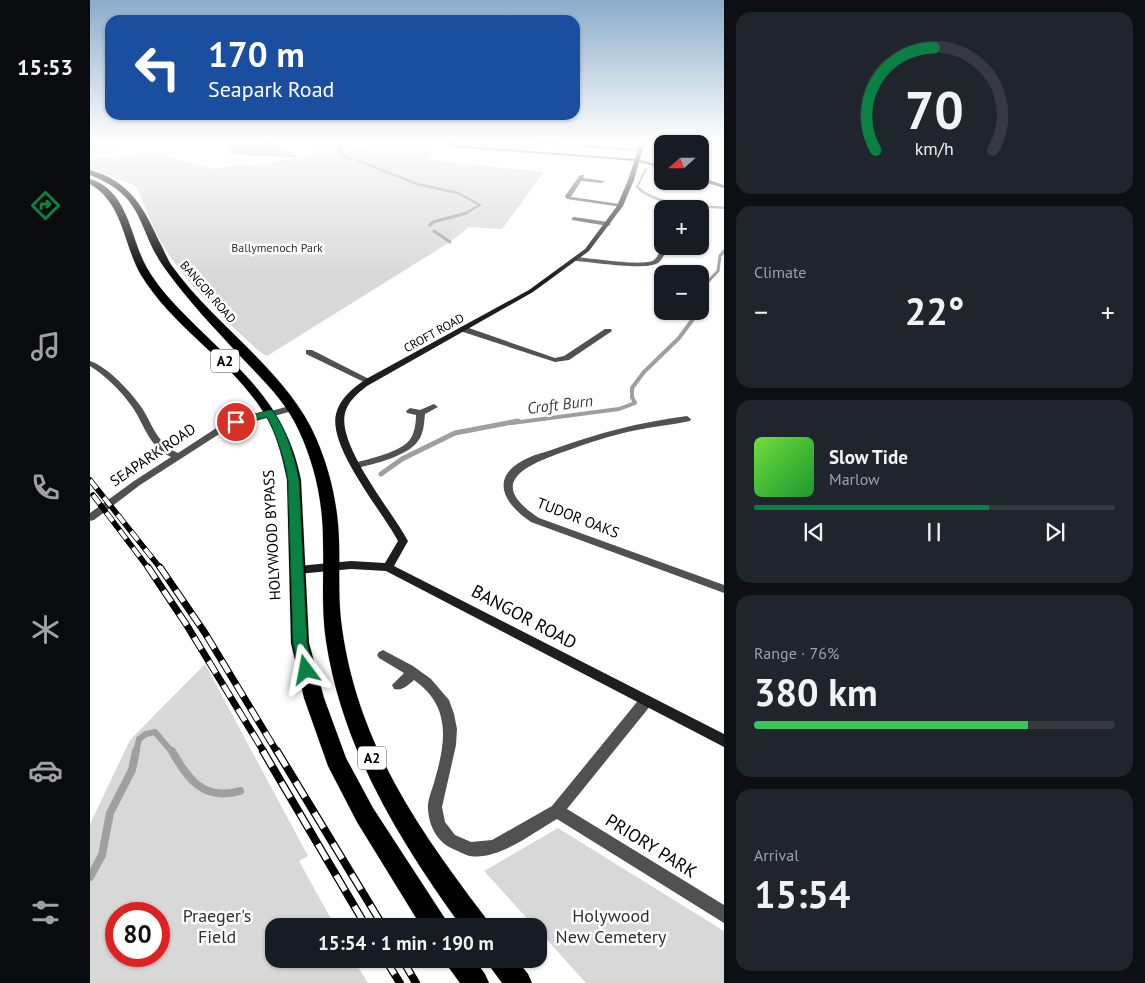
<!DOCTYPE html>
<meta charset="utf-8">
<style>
body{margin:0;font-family:"PT Sans",sans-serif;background:#20242c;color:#f1f3f6;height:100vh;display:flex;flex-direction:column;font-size:19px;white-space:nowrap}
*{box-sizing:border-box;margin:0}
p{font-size:16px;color:#9ea1a6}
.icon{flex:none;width:28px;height:28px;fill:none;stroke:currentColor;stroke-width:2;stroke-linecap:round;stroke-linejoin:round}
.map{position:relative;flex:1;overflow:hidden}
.details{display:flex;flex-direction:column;gap:12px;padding:12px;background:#0d0f14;width:421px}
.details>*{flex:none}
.banner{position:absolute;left:15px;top:15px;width:475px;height:105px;border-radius:15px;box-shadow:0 1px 4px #0004;background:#1a4fa0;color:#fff;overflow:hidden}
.needle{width:32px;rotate:249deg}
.controls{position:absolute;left:564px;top:135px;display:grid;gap:10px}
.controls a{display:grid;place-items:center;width:55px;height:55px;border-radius:10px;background:#171b24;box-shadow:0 1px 4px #0004;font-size:25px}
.speed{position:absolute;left:15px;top:902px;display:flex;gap:10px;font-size:25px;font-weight:700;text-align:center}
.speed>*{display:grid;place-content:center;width:65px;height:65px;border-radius:50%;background:#171b24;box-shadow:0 1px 4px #0004;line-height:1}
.speed .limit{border:8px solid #d22;background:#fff;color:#111}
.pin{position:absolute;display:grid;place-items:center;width:42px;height:42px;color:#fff;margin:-21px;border:2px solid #fff;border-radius:50%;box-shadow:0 1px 5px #0007}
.me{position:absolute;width:55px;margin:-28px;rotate:347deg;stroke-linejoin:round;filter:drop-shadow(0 0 4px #0008)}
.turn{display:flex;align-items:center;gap:18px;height:105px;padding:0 20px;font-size:22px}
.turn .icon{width:65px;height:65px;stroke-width:2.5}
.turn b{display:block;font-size:35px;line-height:42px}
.big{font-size:38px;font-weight:800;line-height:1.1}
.details .widget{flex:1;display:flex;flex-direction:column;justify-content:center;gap:8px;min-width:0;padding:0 18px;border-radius:15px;background:#20242c}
.details .dial{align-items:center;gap:0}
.dial svg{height:130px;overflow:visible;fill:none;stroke:#363941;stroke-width:7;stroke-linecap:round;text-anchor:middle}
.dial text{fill:#f1f3f6;stroke:none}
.song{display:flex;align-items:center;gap:15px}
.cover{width:60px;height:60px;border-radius:8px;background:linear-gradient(135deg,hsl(100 70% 55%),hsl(130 70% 35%))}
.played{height:5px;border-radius:2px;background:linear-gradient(90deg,#0b8043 65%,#363941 65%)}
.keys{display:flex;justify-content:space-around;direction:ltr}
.heat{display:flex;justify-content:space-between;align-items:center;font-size:28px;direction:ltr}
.charge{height:8px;border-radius:4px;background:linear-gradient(90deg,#34c759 76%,#363941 0)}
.trip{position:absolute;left:175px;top:918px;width:282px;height:50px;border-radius:15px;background:#171b24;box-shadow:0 1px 4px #0004;font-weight:800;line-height:50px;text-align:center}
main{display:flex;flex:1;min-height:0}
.menu{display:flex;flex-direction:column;width:90px;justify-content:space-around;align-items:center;background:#090b0e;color:#9ea1a6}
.menu .icon{width:35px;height:35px}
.menu .on{color:#0b8043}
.menu b{font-size:22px;color:#f1f3f6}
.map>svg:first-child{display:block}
.green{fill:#d8d8d8;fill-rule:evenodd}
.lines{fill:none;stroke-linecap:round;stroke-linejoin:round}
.stream-far5{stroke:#9f9f9f;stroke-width:2.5}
.stream-far4{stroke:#9f9f9f;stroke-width:3}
.stream-far3{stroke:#9f9f9f;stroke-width:4}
.stream-far2{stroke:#9f9f9f;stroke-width:5}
.stream-far1{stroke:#9f9f9f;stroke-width:6}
.stream{stroke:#9f9f9f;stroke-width:8}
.building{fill:#c0c0c0;stroke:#959595}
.highway-casing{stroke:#dbdbdb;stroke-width:1}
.street{fill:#515151;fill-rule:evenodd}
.secondary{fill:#1e1e1e;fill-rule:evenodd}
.highway{fill:#000;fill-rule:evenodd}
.rail-far2-casing{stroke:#000;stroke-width:5.5}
.rail-far1-casing{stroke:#000;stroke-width:7}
.rail-casing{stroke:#000;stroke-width:8}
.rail-far2{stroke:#fff;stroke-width:4;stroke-dasharray:11;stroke-linecap:butt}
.rail-far1{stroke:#fff;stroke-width:5;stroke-dasharray:14;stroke-linecap:butt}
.rail{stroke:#fff;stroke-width:5.5;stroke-dasharray:18;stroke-linecap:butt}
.route{fill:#0b8043;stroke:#07532c}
.labels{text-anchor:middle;stroke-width:5;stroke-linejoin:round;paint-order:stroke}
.far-park-label{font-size:12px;fill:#2f2f2f;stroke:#fff}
.far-street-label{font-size:12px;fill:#000;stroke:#fff}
.shield{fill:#fff;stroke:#4c4c4c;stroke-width:1}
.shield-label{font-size:14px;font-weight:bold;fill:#000}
.street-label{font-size:15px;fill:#000;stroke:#fff}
.water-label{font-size:16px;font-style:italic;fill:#404040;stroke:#fff}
.near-street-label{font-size:18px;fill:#000;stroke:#fff}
.near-park-label{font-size:18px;fill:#2f2f2f;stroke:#fff}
</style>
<main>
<nav class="menu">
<b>15:53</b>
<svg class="icon on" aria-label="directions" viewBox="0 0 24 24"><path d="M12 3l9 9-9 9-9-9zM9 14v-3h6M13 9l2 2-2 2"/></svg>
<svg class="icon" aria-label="music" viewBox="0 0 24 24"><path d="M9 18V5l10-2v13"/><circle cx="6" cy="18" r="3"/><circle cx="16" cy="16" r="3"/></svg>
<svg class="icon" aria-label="phone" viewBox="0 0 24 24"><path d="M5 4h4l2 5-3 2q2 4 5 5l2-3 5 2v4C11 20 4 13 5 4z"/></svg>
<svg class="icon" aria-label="climate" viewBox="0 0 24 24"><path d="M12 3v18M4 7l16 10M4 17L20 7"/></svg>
<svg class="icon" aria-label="car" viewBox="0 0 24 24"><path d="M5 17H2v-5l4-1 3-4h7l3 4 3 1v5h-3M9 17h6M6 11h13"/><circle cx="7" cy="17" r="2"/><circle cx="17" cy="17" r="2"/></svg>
<svg class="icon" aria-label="filters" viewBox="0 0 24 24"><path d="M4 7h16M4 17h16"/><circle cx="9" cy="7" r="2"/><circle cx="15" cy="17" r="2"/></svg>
</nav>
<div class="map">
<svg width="634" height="983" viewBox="0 0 634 983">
<rect width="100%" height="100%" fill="#fff"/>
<g class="green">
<polygon points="12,141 117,141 30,148 0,153 0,145"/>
<path d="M214 141H248L267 147 311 143 347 144 339 160 454 172 412 229 379 227 360 242 177 356 171 353C139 324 106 294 81 258 66 237 57 210 46 186L0 168V159L65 154 124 169 148 165 161 166 236 153 216 146Z"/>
<path d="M115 664 218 856 209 861 245 926H184V959H263L278 983H0V824L40 740ZM26 914H69V956H26Z"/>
<polygon points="468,828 634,931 634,983 496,983 449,931 449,926 444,926 394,871"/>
</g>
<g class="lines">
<g class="stream-far5">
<polyline points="249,150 254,156 261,159"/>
<polyline points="269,161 327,184 368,193 390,205 374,214"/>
<path d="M556 169 547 187C568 207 607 205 634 208"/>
</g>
<g class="stream-far4">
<polyline points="340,225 343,222 377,213"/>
<polyline points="344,231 360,242"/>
<polyline points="610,290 628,271 630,256 634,251"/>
</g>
<polyline class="stream-far3" points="422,423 529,409 545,403 542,397 542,388 554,372 589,338 609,311"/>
<polyline class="stream-far2" points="291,474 312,459 365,433 428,421"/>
<polyline class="stream-far1" points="46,752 49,739 56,734 65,732 82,752"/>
<g class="stream">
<path d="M82 751C98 780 114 801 150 791"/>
<polyline points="0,877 12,855 20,813 42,770 46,751"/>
</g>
</g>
<polygon class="building" points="182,142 207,157 140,153 140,147"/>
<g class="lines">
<defs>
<g id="highway">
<path d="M0 170C41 182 53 207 70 243 74 250 77 259 82 266 124 325 198 372 226 438 240 470 248 505 249 540 250 567 248 593 251 620 265 738 325 825 395 917L399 926H371C309 840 252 748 236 641 231 608 234 575 233 541 233 503 225 465 209 431 197 403 174 381 153 359 126 330 99 302 76 270 46 229 57 197 0 175Z"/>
<path d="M0 179C39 191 40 238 57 268 68 287 83 303 98 318 150 370 196 404 211 480L219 643 234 698 256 758 283 808 354 917 358 926H331L267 822 238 766 214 698 201 643 197 480C193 460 188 440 179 422 148 364 85 331 51 275 33 244 34 204 0 184Z"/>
<polygon points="355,959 384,959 395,974 399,983 370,983 359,968"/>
<polygon points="397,959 426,959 438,974 442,983 412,983 401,968"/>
</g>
</defs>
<use href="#highway" class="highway-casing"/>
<g class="street">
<polygon points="359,141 363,141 361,144 363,145 547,159 572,166 572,168 545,161 362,147 356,144"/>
<polygon points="418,141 433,141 553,150 551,151"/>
<polygon points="606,141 634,144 634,146 608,142"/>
<polygon points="490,175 494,175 493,178 515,181 512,183 491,181 481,197 530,204 533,206 532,207 477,199 475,196"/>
<polygon points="610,177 634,185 634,188 610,181"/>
<polygon points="484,217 518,222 521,224 518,226 482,220 482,218"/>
<path d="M573 246H579C576 251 573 259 568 263 555 271 503 262 486 261L483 259 486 257C500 258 555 267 564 260 568 257 570 250 573 246Z"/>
<polygon points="370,327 376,327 465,358 474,356 515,329 521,329 522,331 479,360 465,362 370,331"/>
<polygon points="216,350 222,350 283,381 282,383 276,383 216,354"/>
<path d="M0 361C18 367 41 392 52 408 64 427 66 442 88 453L131 425 203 405 207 408 206 410 137 429 50 485 4 520 0 521V513L44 481 81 457C58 445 56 428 43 408 32 392 16 376 0 366Z"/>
<path d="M344 404 348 407 335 414C334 423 334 433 328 441 318 456 284 464 267 468L264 467 262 465 264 463C278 459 313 452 321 438 325 431 326 422 326 415L317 413 316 411 320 408 330 410Z"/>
<path d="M597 416 601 419 600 421C583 425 565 426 547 430 521 435 496 444 470 453 432 467 397 484 449 518L634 585V593L441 522C417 506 398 480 432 461 442 455 453 453 464 449 508 433 551 422 597 416Z"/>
<path d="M293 650 323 666 341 679 359 700 364 714 367 729 366 745 352 807 355 822 365 835 381 842 402 840 462 806 551 697 556 696 561 697 563 701 561 705 477 809 634 905V923L467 819C444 832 408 861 380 856 375 855 368 851 363 849 347 842 339 826 338 809 337 800 343 788 345 779 356 741 361 706 324 680 318 685 313 691 304 689L302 685 314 673 289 658 287 655 289 652Z"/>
</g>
<path class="secondary" d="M551 141H555L544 180 533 206 499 251 443 292 277 386C268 393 258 401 255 413 247 446 302 511 318 541L304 566 634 734V747L296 571 261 569 208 574 204 573 202 570 204 567 208 566 261 561 295 563 308 541C292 511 238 447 246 414 250 398 263 388 276 379L439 290 495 249 527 206 538 180Z"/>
<use href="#highway" class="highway"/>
<defs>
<g id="rail-far2">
<polyline points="0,480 71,569"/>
<polyline points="3,495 59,569"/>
</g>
<g id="rail-far1">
<polyline points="58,567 96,624 174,752"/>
<polyline points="70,567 115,633 187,752"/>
</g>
<g id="rail">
<polyline points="173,751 276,926"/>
<polyline points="187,751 293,926"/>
<polyline points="295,959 310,983"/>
<polyline points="312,959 326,983"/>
</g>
</defs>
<use href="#rail-far2" class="rail-far2-casing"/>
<use href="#rail-far1" class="rail-far1-casing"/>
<use href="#rail" class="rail-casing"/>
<use href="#rail-far2" class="rail-far2"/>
<use href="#rail-far1" class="rail-far1"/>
<use href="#rail" class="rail"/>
</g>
<linearGradient id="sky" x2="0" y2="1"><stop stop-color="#8baccb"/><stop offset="0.51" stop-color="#fff"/><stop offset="1" stop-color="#fff" stop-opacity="0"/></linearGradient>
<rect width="634" height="278" fill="url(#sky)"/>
<path class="route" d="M180 410 183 411C197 432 204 456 209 480L217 643 224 670 221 674 216 675 211 674 209 670 203 643 198 480C194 458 188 437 177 417L146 425 141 422 142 420Z"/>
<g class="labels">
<g class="far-park-label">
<text x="187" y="252">Ballymenoch Park</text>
</g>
<g class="far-street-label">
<text transform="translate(118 292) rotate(49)" y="4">BANGOR ROAD</text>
<text transform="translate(344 333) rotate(-29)" y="4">CROFT ROAD</text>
</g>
<g class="shield">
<rect x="121" y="349.5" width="28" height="23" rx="4"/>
<rect x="268" y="746.5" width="28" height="23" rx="4"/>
</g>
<g class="shield-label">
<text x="135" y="366">A2</text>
<text x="282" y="763">A2</text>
</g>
<g class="street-label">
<text transform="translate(63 455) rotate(-34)" y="5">SEAPARK ROAD</text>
<text transform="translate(488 518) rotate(21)" y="5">TUDOR OAKS</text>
<text transform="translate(182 535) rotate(-93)" y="5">HOLYWOOD BYPASS</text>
</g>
<g class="water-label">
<text transform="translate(470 404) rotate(-7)" y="6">Croft Burn</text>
</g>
<g class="near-street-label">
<text transform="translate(434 617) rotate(28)" y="6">BANGOR ROAD</text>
<text transform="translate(561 846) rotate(32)" y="6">PRIORY PARK</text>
</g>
<g class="near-park-label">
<text x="127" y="922">Praeger's<tspan x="127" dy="21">Field</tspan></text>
<text x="521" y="922">Holywood<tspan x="521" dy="21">New Cemetery</tspan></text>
</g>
</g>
</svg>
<div class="controls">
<a><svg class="needle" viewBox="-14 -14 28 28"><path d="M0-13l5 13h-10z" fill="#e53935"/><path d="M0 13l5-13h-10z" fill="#9ea1a6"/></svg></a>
<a>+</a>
<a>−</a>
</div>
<div class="speed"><div class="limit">80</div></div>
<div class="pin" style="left:146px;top:422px;background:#d93025"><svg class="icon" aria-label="arrive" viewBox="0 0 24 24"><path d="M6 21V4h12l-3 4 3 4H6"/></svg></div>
<svg class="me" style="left:216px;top:670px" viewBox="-20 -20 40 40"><path d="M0-17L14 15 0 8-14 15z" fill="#0b8043" stroke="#fff" stroke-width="4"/></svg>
<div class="trip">15:54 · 1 min · 190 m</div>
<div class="banner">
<div class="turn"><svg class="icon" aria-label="left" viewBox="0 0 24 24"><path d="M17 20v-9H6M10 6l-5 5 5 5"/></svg><div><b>170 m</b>Seapark Road</div></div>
</div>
</div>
<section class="details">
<div class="widget dial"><svg viewBox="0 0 100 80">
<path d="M14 69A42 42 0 1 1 86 69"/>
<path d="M14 69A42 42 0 0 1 50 6" stroke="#0b8043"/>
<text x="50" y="56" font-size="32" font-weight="700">70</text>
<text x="50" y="72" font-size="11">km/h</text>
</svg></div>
<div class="widget"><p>Climate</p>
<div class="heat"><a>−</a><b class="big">22°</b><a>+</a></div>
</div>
<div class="widget">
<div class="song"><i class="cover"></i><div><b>Slow Tide</b><p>Marlow</p></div></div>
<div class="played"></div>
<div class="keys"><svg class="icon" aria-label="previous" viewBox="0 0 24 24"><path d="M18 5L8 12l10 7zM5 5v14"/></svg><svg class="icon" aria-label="pause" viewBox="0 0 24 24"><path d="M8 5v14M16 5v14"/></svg><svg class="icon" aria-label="next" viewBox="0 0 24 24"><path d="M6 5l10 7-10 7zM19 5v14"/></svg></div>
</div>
<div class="widget"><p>Range · 76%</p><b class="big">380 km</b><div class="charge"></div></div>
<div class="widget"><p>Arrival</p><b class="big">15:54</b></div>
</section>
</main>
